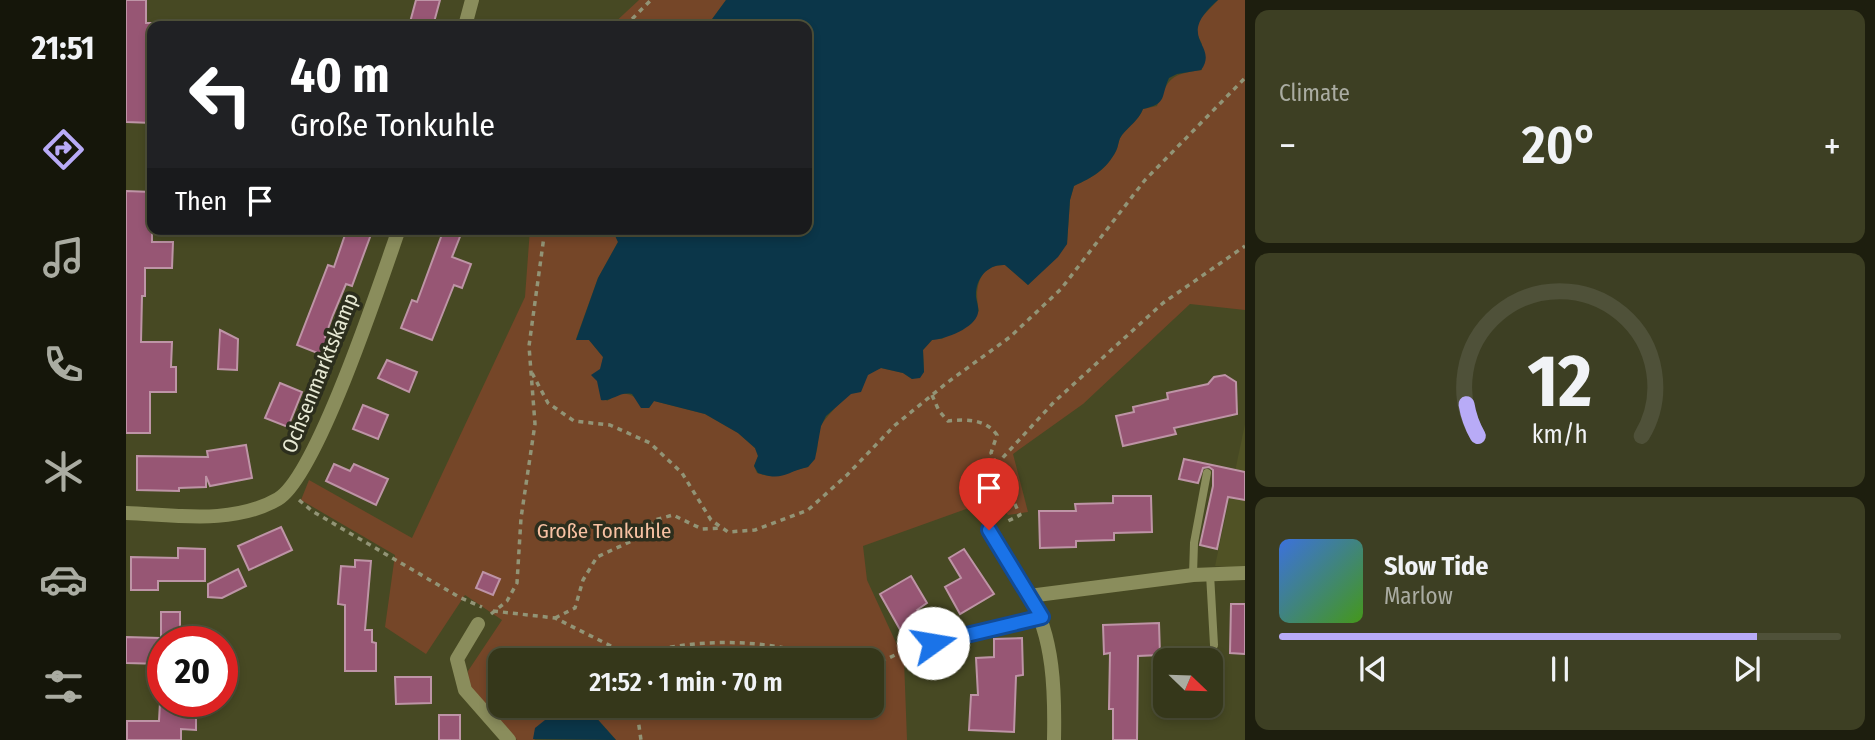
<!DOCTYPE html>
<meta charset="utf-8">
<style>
body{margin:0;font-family:"Fira Sans Condensed",sans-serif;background:#3d3f23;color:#f1f3f6;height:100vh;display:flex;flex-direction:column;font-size:26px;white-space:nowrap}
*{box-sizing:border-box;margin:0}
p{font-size:23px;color:#aaaca2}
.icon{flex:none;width:38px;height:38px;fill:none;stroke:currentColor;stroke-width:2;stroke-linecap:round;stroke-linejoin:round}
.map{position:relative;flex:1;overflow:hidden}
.panel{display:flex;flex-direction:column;gap:10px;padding:10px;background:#1d1e0e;width:630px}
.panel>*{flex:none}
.top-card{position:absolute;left:21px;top:21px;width:665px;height:214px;border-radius:14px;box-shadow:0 4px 10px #0003,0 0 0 2px #4f5139;background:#202124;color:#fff;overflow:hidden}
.needle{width:46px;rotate:113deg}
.fabs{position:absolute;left:1027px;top:648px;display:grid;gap:14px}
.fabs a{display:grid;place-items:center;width:70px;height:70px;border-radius:14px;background:#35371a;box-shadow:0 4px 10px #0003,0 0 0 2px #4f5139;font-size:35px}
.speed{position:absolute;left:21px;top:626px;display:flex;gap:14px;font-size:35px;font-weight:700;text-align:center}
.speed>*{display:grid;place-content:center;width:91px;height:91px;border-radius:50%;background:#35371a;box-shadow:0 4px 10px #0003,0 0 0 2px #4f5139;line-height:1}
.speed .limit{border:10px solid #d22;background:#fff;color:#111}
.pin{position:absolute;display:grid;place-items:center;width:60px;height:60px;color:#fff;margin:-72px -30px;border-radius:50% 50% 50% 0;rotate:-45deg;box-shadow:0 0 7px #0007}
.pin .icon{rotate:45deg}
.me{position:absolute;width:77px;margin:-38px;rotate:77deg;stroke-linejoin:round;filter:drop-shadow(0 0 5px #0008)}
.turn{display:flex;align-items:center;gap:24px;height:147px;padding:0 28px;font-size:32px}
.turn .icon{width:91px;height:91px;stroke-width:2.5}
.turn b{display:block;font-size:49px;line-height:60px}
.then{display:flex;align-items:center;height:66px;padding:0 28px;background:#0003;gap:14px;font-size:26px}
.big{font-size:52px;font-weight:600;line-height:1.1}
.panel .widget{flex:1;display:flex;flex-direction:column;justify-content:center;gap:10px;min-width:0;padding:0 24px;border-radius:14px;background:#3d3f23}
.panel .dial{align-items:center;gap:0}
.dial svg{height:182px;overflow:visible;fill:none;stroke:#4f5139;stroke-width:7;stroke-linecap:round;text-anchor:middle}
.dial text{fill:#f1f3f6;stroke:none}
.song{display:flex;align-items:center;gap:21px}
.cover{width:84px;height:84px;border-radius:10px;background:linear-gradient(135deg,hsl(220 70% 55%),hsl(100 70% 35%))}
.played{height:7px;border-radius:4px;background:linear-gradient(90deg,#b8abf7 85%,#4f5139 85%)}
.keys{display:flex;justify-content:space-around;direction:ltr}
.heat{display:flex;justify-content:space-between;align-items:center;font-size:38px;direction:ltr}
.trip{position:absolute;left:362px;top:648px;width:396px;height:70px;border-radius:14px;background:#35371a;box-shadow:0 4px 10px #0003,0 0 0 2px #4f5139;font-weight:600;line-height:70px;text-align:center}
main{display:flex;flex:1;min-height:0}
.dock{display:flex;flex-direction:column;width:126px;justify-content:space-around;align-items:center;background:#15160a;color:#aaaca2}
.dock .icon{width:49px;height:49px}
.dock .active{color:#b8abf7}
.dock b{font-size:32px;color:#f1f3f6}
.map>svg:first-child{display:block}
.built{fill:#505225}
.green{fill:#754628;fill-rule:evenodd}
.water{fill:#0b3649}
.building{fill:#975674;stroke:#be94a6;stroke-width:2}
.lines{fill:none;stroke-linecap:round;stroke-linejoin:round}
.path{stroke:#929476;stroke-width:3.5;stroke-dasharray:5 5;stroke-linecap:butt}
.service{stroke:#8a8d5c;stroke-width:8}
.minor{stroke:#8a8d5c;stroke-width:14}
.route-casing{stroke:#114b97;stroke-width:18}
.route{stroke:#1a73e8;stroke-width:12}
.labels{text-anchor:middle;stroke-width:7;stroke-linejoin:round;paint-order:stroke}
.street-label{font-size:21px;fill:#e8ead5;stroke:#2c2e1d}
.park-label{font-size:21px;fill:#f8c2a3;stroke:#2c2e1d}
</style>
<main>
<nav class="dock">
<b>21:51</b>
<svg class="icon active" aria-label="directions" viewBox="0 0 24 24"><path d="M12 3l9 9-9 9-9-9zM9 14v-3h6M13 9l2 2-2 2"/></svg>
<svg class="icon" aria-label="music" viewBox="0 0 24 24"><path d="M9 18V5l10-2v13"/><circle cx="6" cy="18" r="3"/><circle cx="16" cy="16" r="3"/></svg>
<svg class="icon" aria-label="phone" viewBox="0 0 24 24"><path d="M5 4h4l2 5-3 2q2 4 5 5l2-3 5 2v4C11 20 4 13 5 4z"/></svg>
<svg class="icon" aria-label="climate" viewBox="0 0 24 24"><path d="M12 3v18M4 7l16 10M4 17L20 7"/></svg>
<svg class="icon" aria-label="car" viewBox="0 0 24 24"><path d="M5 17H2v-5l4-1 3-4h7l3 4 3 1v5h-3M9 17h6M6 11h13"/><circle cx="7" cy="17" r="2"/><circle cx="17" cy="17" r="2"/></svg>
<svg class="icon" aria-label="filters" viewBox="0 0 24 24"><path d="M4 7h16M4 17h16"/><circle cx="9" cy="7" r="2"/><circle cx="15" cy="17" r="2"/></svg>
</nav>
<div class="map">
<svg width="1119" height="740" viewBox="0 0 1119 740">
<rect width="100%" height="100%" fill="#474923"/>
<polygon class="built" points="1119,424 1119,568 1089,566"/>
<g class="green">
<polygon points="513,0 600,0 581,26 485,26"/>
<path d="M1092 0H1119V310L1064 304 957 404 887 454 902 512 882 515 868 499 737 546 741 580 778 660 781 740H490L466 713 456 707 408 740H391L343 687 342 671 376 620 339 595 300 654 259 627 269 555 175 500 183 480 286 538 399 297 404 229H486L492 242 472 278 450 339 463 340 477 357C478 377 465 380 481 401 498 387 508 395 523 408L528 401 579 414 612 433 629 448 632 456 628 466 631 473C655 481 660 471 682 467 696 451 689 443 695 426 698 418 733 383 740 376 744 372 750 370 755 368L777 373 786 379 798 372 797 350 807 339H816L853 311C848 290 852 264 879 265L902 285 941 244 944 200 948 186C967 177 980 170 990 151 993 145 992 140 996 135 1004 125 1012 121 1017 109L1031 106C1043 78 1044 74 1076 70V44L1070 32 1072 21ZM429 653 433 660H746V705H410C390 720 393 706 374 705V701L365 691 370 671 374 669V660H395Z"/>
</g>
<g class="water">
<path d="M600 0H1092C1047 39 1094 44 1075 70L1051 74 1043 78C1034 98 1042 103 1017 109 1012 121 1004 125 996 135 992 140 993 145 990 151 980 170 967 177 948 186L944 200 941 244 932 257 902 285 879 265C861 264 849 279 850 297 851 303 853 308 852 313 849 328 820 339 806 340L797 350 798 372 794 378 786 379 777 373 755 368 742 375 735 392 725 394 700 416 695 426 689 459 682 467C659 472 657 482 632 473L628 466 632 456 629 448 612 433 579 414 528 401 523 408H515L506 394C493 391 486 402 475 400L471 381 465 375 474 369 477 357 463 340H450L472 278 492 242 486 229H681V26H581Z"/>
<polygon points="456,707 466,713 490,740 407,739 409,728 419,720"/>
</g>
<g class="building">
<polygon points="0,0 20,0 20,23 26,23 26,123 0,122"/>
<polygon points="290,0 314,0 307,26 283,26"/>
<polygon points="0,191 26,192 26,242 47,242 46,268 19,268 19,296 16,296 15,342 46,342 45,367 50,367 50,392 24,392 24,433 0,433"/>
<polygon points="221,229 247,229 226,286 220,284 207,315 199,337 205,340 199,356 171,345 202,265 208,267"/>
<polygon points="318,229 337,229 326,257 345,264 336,288 328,285 306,340 275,328 286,300 291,302"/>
<polygon points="94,330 112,339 111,370 92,369"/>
<polygon points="261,360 291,372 283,392 252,378"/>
<polygon points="1099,375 1110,382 1111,414 1048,428 1050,434 997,446 990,416 1008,412 1007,407 1042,399 1041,393 1082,384 1088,377"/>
<polygon points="154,383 176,392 162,427 139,418"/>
<polygon points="237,405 262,415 252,439 227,429"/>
<polygon points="120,445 126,478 84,486 80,476 80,487 53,488 53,491 11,490 11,456 82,457 81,451"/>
<polygon points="1058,459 1119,472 1119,500 1102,497 1091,549 1074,545 1087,486 1087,470 1083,467 1077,468 1072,483 1053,479"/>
<polygon points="208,464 224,471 228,464 262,479 250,505 200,481"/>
<polygon points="987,496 1025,496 1026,532 988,533 988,540 950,541 950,547 914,548 913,511 950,511 949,504 987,503"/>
<polygon points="155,527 166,550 123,570 112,546"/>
<polygon points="52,548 79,549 79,581 32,581 32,590 5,590 5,557 52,558"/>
<polygon points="838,549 868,594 834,614 819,587 835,578 823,558"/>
<polygon points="229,560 245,561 239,630 246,630 246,642 250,643 250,671 219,671 219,605 212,604 215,566 229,567"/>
<polygon points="112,569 120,586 96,598 82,597 82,584"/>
<polygon points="357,572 374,579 367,595 350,588"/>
<polygon points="785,576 801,603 791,610 797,620 776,633 754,594"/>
<polygon points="1105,604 1119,604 1119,654 1104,653"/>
<polygon points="35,612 54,612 54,642 37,642 35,664 0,663 0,637 35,638"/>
<polygon points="1033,623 1034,655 1012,656 1011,740 987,740 987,709 983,709 984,653 978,654 977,625"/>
<polygon points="896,638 897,675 890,676 888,732 843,730 845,695 852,695 850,658 868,657 868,639"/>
<polygon points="269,677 305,677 305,703 270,704"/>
<polygon points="34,702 70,704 70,730 55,729 55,740 1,740 1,721 33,721"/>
<rect x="313" y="715" width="21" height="25"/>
</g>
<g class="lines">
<g class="path">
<polyline points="499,26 525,0"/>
<polyline points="406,373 422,403 448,421 484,425 524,443 556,473 585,520 602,532 629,530 682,510 721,475 768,426 822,382 884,337 935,289 1019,180 1119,78"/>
<path d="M806 395 813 411 822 421C840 419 860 419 871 435L865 453 894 515 878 523"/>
<polyline points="870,465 928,402 1037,303 1119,246"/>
<polyline points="173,500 186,511 333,597 356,607"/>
<polyline points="367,611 429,618 505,656 506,660"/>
<polyline points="365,614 381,601 391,583 395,518 409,424 403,346 419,229"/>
<polyline points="429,618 449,608 457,580 471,557 512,538 529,520 547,515 576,529 595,528"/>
<path d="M505 656C571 637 641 638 705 660"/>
<polyline points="746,666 769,655"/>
<polyline points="510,705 515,740"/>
</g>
<g class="service">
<polyline points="1084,574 1088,645"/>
<polyline points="1067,575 1068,543 1081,473"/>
<polyline points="780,649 916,617"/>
</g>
<g class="minor">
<polyline points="339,26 346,0"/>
<path d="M0 513C50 515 107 525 152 499 191 476 255 280 273 229"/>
<polyline points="863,530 903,596"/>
<polyline points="352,624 331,659 339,690 383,740"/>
<path d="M928 740C929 693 928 636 903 596L1067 575 1119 573"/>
</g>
</g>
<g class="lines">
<defs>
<polyline id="route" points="807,643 916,617 863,530"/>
</defs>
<use href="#route" class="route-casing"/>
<use href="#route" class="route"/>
</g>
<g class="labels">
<g class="street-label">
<text transform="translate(194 373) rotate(-68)" y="7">Ochsenmarktskamp</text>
</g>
<g class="park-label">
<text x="478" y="538">Große Tonkuhle</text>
</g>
</g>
</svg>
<div class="fabs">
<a><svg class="needle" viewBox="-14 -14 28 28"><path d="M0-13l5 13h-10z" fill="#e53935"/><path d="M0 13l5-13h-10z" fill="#aaaca2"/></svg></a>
</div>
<div class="speed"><div class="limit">20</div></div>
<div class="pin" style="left:863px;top:530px;background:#d93025"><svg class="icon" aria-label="arrive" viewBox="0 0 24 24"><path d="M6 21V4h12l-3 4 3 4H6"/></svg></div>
<svg class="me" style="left:807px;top:643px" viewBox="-20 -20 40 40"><circle r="19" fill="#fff"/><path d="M0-13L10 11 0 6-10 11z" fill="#1a73e8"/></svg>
<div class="trip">21:52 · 1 min · 70 m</div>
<div class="top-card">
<div class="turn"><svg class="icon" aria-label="left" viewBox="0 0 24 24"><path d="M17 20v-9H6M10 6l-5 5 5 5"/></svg><div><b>40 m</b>Große Tonkuhle</div></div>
<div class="then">Then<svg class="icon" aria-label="arrive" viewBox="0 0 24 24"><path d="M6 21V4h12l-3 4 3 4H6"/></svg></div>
</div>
</div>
<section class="panel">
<div class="widget"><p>Climate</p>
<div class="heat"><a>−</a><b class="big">20°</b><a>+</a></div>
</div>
<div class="widget dial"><svg viewBox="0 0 100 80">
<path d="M14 69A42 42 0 1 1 86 69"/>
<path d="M14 69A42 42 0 0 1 9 55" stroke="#b8abf7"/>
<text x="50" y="56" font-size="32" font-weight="700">12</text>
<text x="50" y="72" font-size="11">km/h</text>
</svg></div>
<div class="widget">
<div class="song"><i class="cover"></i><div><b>Slow Tide</b><p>Marlow</p></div></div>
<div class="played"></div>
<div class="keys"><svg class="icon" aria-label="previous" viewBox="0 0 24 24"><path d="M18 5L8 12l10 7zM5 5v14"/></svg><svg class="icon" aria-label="pause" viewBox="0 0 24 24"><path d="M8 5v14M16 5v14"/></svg><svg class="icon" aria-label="next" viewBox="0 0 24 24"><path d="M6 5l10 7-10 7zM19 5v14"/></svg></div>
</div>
</section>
</main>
